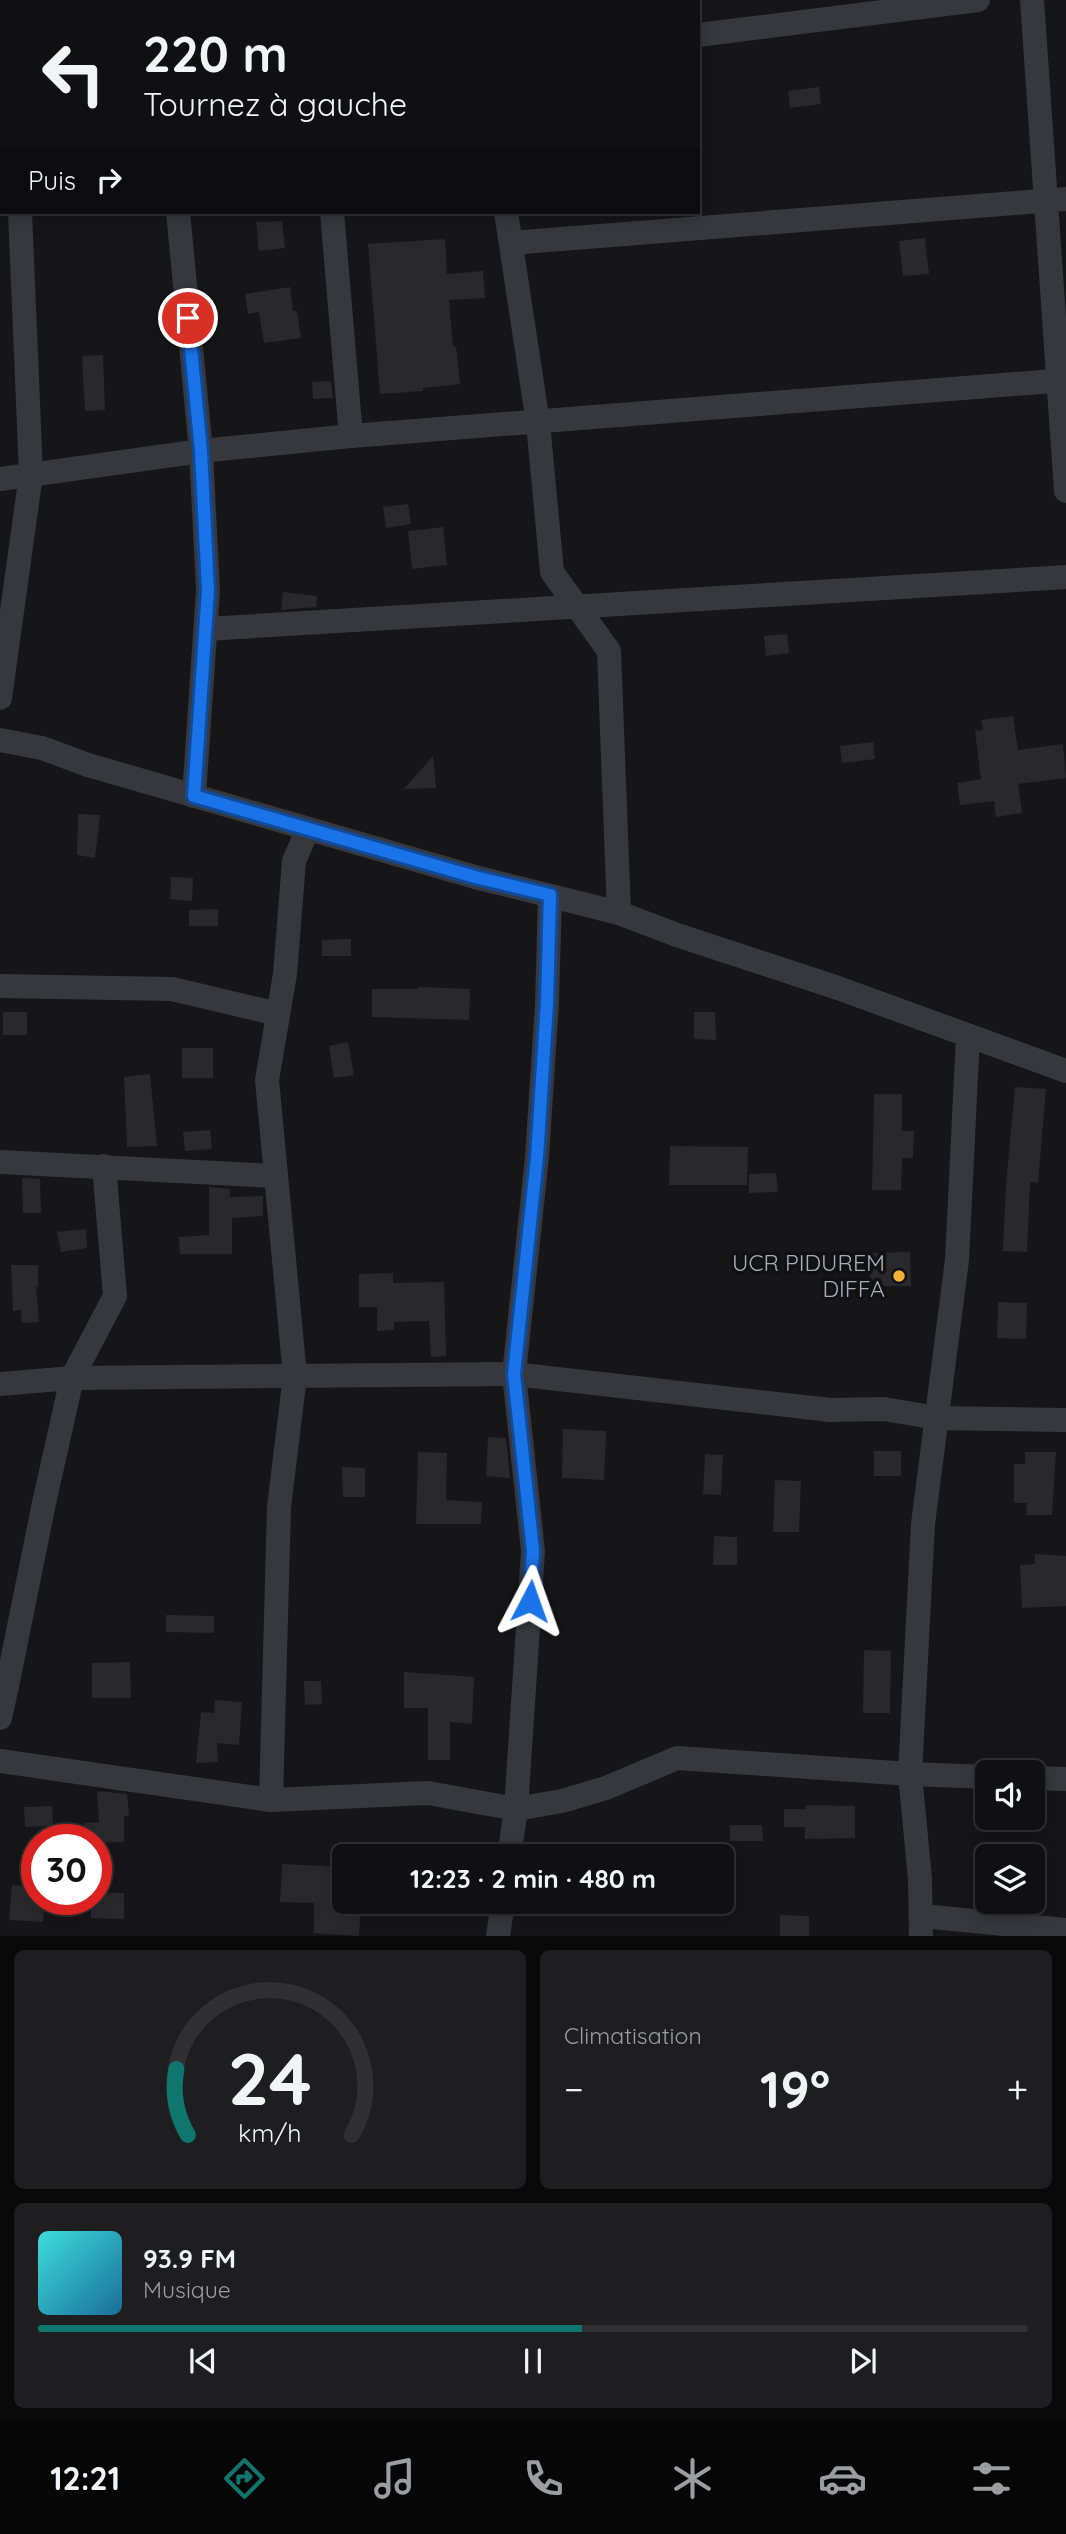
<!DOCTYPE html>
<html lang="fr">
<meta charset="utf-8">
<style>
body{margin:0;font-family:Quicksand,sans-serif;background:#1e1e20;color:#f1f3f6;height:100vh;display:flex;flex-direction:column;font-size:26px;white-space:nowrap}
*{box-sizing:border-box;margin:0}
p{font-size:23px;color:#9c9d9f}
.icon{flex:none;width:38px;height:38px;fill:none;stroke:currentColor;stroke-width:2;stroke-linecap:round;stroke-linejoin:round}
.map{position:relative;height:1936px;overflow:hidden}
.side{display:flex;flex-direction:column;gap:14px;padding:14px;background:#09090a;flex:1}
.side>*{flex:none}
.guide{position:absolute;left:0px;top:0px;width:700px;height:214px;box-shadow:0 4px 18px #0003,0 0 0 2px #303032;background:#101012;color:#f1f3f6;overflow:hidden}
.tools{position:absolute;left:975px;top:1760px;display:grid;gap:14px}
.tools a{display:grid;place-items:center;width:70px;height:70px;border-radius:10px;background:#101012;box-shadow:0 4px 18px #0003,0 0 0 2px #303032;font-size:35px}
.speed{position:absolute;left:21px;top:1824px;display:flex;gap:14px;font-size:35px;font-weight:700;text-align:center}
.speed>*{display:grid;place-content:center;width:91px;height:91px;border-radius:50%;background:#101012;box-shadow:0 4px 18px #0003,0 0 0 2px #303032;line-height:1}
.speed .limit{border:10px solid #d22;background:#fff;color:#111}
.pin{position:absolute;display:grid;place-items:center;width:60px;height:60px;color:#fff;margin:-30px;border:4px solid #fff;border-radius:50%;box-shadow:0 2px 7px #0007}
.me{position:absolute;width:77px;margin:-38px;rotate:4deg;stroke-linejoin:round;filter:drop-shadow(0 0 5px #0008)}
.turn{display:flex;align-items:center;gap:24px;height:147px;padding:0 28px;font-size:32px}
.turn .icon{width:91px;height:91px;stroke-width:2.5}
.turn b{display:block;font-size:49px;line-height:60px}
.then{display:flex;align-items:center;height:66px;padding:0 28px;background:#0003;gap:14px;font-size:26px}
.big{font-size:52px;font-weight:800;line-height:1.1}
.side .card{flex:1;display:flex;flex-direction:column;justify-content:center;gap:10px;min-width:0;padding:0 24px;border-radius:10px;background:#1e1e20}
.side .dial{align-items:center;gap:0}
.dial svg{height:182px;overflow:visible;fill:none;stroke:#303032;stroke-width:7;stroke-linecap:round;text-anchor:middle}
.dial text{fill:#f1f3f6;stroke:none}
.song{display:flex;align-items:center;gap:21px}
.cover{width:84px;height:84px;border-radius:10px;background:linear-gradient(135deg,hsl(180 70% 55%),hsl(200 70% 35%))}
.played{height:7px;border-radius:4px;background:linear-gradient(90deg,#0f766e 55%,#303032 55%)}
.keys{display:flex;justify-content:space-around;direction:ltr}
.heat{display:flex;justify-content:space-between;align-items:center;font-size:38px;direction:ltr}
.side .tiles{flex:1;display:grid;gap:14px;grid-template-columns:1fr 1fr}
.card:last-child{grid-column:span 2}
.trip{position:absolute;left:332px;top:1844px;width:402px;height:70px;border-radius:10px;background:#101012;box-shadow:0 4px 18px #0003,0 0 0 2px #303032;font-weight:800;line-height:70px;text-align:center}
.tabs{display:flex;height:112px;justify-content:space-around;align-items:center;background:#060607;color:#9c9d9f}
.tabs .icon{width:49px;height:49px}
.tabs .active{color:#0f766e}
.tabs b{font-size:32px;color:#f1f3f6}
.map>svg:first-child{display:block}
.building{fill:#29292c}
.lines{fill:none;stroke-linecap:round;stroke-linejoin:round}
.minor{stroke:#37383d;stroke-width:24}
.route-casing{stroke:#114b97;stroke-width:18}
.route{stroke:#1a73e8;stroke-width:12}
.poi-dot{fill:#f2b134;stroke:#111113;stroke-width:2.5}
.labels{text-anchor:middle;stroke-width:7;stroke-linejoin:round;paint-order:stroke}
.poi-label{font-size:23px;fill:#a8adb8;stroke:#111113;text-anchor:end}
</style>
<div class="map">
<svg width="1066" height="1936" viewBox="0 0 1066 1936">
<rect width="100%" height="100%" fill="#161618"/>
<g class="building">
<polygon points="819,87 821,104 790,108 788,91"/>
<polygon points="282,221 285,248 259,251 256,222"/>
<polygon points="925,238 929,274 903,276 899,241"/>
<polygon points="445,239 447,274 483,271 485,298 449,300 453,347 456,346 460,384 423,388 423,391 380,394 368,244"/>
<polygon points="290,287 293,311 297,311 301,338 264,343 259,312 248,314 245,294"/>
<polygon points="103,355 105,410 85,411 82,356"/>
<polygon points="331,381 333,398 313,399 312,382"/>
<polygon points="408,504 411,524 386,528 383,507"/>
<polygon points="443,527 447,565 412,569 408,531"/>
<polygon points="283,592 317,596 316,607 281,610"/>
<polygon points="787,634 789,653 766,656 764,636"/>
<polygon points="1013,716 1018,750 1063,744 1066,778 1018,784 1022,813 996,817 994,801 960,805 957,783 981,779 975,731 983,730 981,720"/>
<polygon points="873,742 875,759 842,763 840,746"/>
<polygon points="433,756 436,788 404,789"/>
<polygon points="78,814 100,815 95,858 77,855"/>
<polygon points="171,877 193,878 192,901 170,899"/>
<polygon points="218,909 218,926 189,926 189,910"/>
<polygon points="351,939 351,956 322,956 322,940"/>
<polygon points="418,987 470,989 469,1020 372,1017 372,989 418,989"/>
<rect x="3" y="1012" width="24" height="23"/>
<polygon points="694,1012 715,1012 716,1040 694,1039"/>
<polygon points="348,1042 354,1075 334,1078 329,1046"/>
<rect x="182" y="1048" width="31" height="30"/>
<polygon points="150,1074 157,1146 127,1147 124,1077"/>
<polygon points="1015,1087 1046,1089 1038,1183 1030,1182 1027,1252 1003,1251 1006,1184"/>
<polygon points="874,1094 902,1094 902,1131 914,1131 913,1158 902,1158 901,1190 872,1190"/>
<polygon points="210,1130 212,1149 185,1151 183,1132"/>
<polygon points="670,1146 748,1147 747,1185 669,1185"/>
<polygon points="776,1173 778,1192 749,1193 749,1174"/>
<polygon points="22,1178 40,1179 41,1213 23,1213"/>
<polygon points="209,1187 230,1189 230,1197 263,1196 263,1216 232,1218 232,1254 180,1254 179,1237 209,1235"/>
<polygon points="86,1229 87,1248 61,1252 57,1232"/>
<polygon points="910,1252 911,1286 870,1286 870,1253"/>
<polygon points="11,1265 38,1265 38,1287 36,1287 39,1322 22,1323 21,1310 13,1311"/>
<polygon points="393,1273 393,1283 444,1282 446,1356 431,1357 429,1321 394,1322 394,1330 377,1331 377,1307 359,1307 359,1274"/>
<polygon points="998,1302 1027,1303 1026,1339 997,1338"/>
<polygon points="563,1429 606,1431 604,1480 562,1478"/>
<polygon points="488,1437 506,1438 510,1478 486,1476"/>
<rect x="874" y="1451" width="27" height="25"/>
<polygon points="418,1452 447,1453 446,1500 482,1502 481,1524 416,1524"/>
<polygon points="1025,1452 1056,1452 1052,1515 1026,1515 1027,1503 1014,1503 1014,1464 1025,1464"/>
<polygon points="705,1454 723,1455 721,1495 703,1494"/>
<polygon points="342,1467 365,1468 365,1497 343,1497"/>
<polygon points="775,1480 801,1481 799,1532 773,1532"/>
<polygon points="714,1536 737,1537 737,1565 713,1565"/>
<polygon points="1035,1554 1066,1556 1066,1606 1022,1608 1020,1565 1035,1564"/>
<polygon points="166,1615 214,1616 214,1633 166,1632"/>
<polygon points="864,1650 891,1651 890,1713 863,1713"/>
<polygon points="130,1662 131,1698 92,1698 92,1663"/>
<polygon points="404,1672 474,1677 472,1724 450,1722 450,1760 428,1760 428,1708 404,1708"/>
<polygon points="304,1681 321,1681 322,1704 305,1705"/>
<polygon points="215,1700 242,1702 239,1745 217,1743 218,1762 196,1763 201,1712 214,1713"/>
<polygon points="97,1791 127,1794 129,1816 124,1816 124,1842 96,1843 96,1839 85,1839 84,1823 99,1822"/>
<polygon points="806,1805 855,1806 855,1838 805,1839 805,1827 784,1827 784,1809 806,1809"/>
<polygon points="52,1806 53,1826 25,1827 24,1807"/>
<polygon points="730,1825 762,1825 763,1841 730,1841"/>
<polygon points="282,1864 345,1867 345,1902 361,1902 359,1936 314,1933 314,1903 280,1902"/>
<polygon points="12,1885 37,1887 37,1899 45,1899 43,1922 9,1920"/>
<polygon points="96,1893 124,1893 124,1919 91,1918 91,1899 96,1899"/>
<polygon points="780,1915 809,1916 809,1936 780,1936"/>
</g>
<g class="lines">
<g class="minor">
<polyline points="5,0 5,2"/>
<polyline points="159,0 159,2"/>
<polyline points="315,0 315,2"/>
<polyline points="481,0 481,2"/>
<polyline points="1032,0 1066,491"/>
<polyline points="698,35 978,0"/>
<polyline points="0,92 2,92"/>
<polyline points="178,212 201,451 208,590 194,796"/>
<polyline points="332,212 351,436"/>
<polyline points="506,212 538,423 552,572 609,651 619,913"/>
<polyline points="511,243 1066,199"/>
<polyline points="0,479 201,451 351,436 1066,380"/>
<polyline points="206,629 1066,577"/>
<polyline points="0,698 31,474 20,212"/>
<polyline points="0,740 42,748 88,765 475,877 619,913 677,935 838,988 1066,1071"/>
<polyline points="0,986 172,989 278,1014"/>
<polyline points="0,1162 276,1176"/>
<polyline points="0,1384 72,1378 514,1374 830,1410 884,1409 937,1418 1066,1420"/>
<polyline points="7,1686 44,1503 72,1378 115,1296 104,1166"/>
<polyline points="0,1718 7,1686 3,1673"/>
<polyline points="0,1761 271,1800 428,1793 516,1809 562,1801 606,1788 677,1758 910,1774 987,1777"/>
<polyline points="1032,1778 1066,1779"/>
<polyline points="271,1800 279,1507 295,1376 267,1080 285,974 294,861 308,829"/>
<polyline points="509,1857 516,1809 533,1551 514,1374 537,1157 547,1003 550,896"/>
<polyline points="922,1916 1066,1930"/>
<polyline points="498,1936 503,1902"/>
<polyline points="921,1936 920,1879 910,1774 923,1524 957,1260 968,1036"/>
</g>
</g>
<g class="lines">
<defs>
<polyline id="route" points="188,318 201,451 208,590 194,796 475,877 550,895 547,1003 537,1157 514,1374 533,1551 530,1601"/>
</defs>
<use href="#route" class="route-casing"/>
<use href="#route" class="route"/>
</g>
<circle class="poi-dot" cx="899" cy="1276" r="7"/>
<g class="labels">
<g class="poi-label">
<text x="885" y="1271">UCR PIDUREM<tspan x="885" dy="26">DIFFA</tspan></text>
</g>
</g>
</svg>
<div class="tools">
<a><svg class="icon" aria-label="sound" viewBox="0 0 24 24"><path d="M4 9h4l5-4v14l-5-4H4zM17 9q2 3 0 6"/></svg></a>
<a><svg class="icon" aria-label="layers" viewBox="0 0 24 24"><path d="M12 4l9 5-9 5-9-5zM3 14l9 5 9-5"/></svg></a>
</div>
<div class="speed"><div class="limit">30</div></div>
<div class="pin" style="left:188px;top:318px;background:#d93025"><svg class="icon" aria-label="arrive" viewBox="0 0 24 24"><path d="M6 21V4h12l-3 4 3 4H6"/></svg></div>
<svg class="me" style="left:530px;top:1601px" viewBox="-20 -20 40 40"><path d="M0-17L14 15 0 8-14 15z" fill="#1a73e8" stroke="#fff" stroke-width="4"/></svg>
<div class="trip">12:23 · 2 min · 480 m</div>
<div class="guide">
<div class="turn"><svg class="icon" aria-label="left" viewBox="0 0 24 24"><path d="M17 20v-9H6M10 6l-5 5 5 5"/></svg><div><b>220 m</b>Tournez à gauche</div></div>
<div class="then">Puis<svg class="icon" aria-label="right" viewBox="0 0 24 24"><path d="M7 20v-9h11M14 6l5 5-5 5"/></svg></div>
</div>
</div>
<section class="side">
<div class="tiles">
<div class="card dial"><svg viewBox="0 0 100 80">
<path d="M14 69A42 42 0 1 1 86 69"/>
<path d="M14 69A42 42 0 0 1 9 40" stroke="#0f766e"/>
<text x="50" y="56" font-size="32" font-weight="700">24</text>
<text x="50" y="72" font-size="11">km/h</text>
</svg></div>
<div class="card"><p>Climatisation</p>
<div class="heat"><a>−</a><b class="big">19°</b><a>+</a></div>
</div>
<div class="card">
<div class="song"><i class="cover"></i><div><b>93.9 FM</b><p>Musique</p></div></div>
<div class="played"></div>
<div class="keys"><svg class="icon" aria-label="previous" viewBox="0 0 24 24"><path d="M18 5L8 12l10 7zM5 5v14"/></svg><svg class="icon" aria-label="pause" viewBox="0 0 24 24"><path d="M8 5v14M16 5v14"/></svg><svg class="icon" aria-label="next" viewBox="0 0 24 24"><path d="M6 5l10 7-10 7zM19 5v14"/></svg></div>
</div>
</div>
</section>
<nav class="tabs">
<b>12:21</b>
<svg class="icon active" aria-label="directions" viewBox="0 0 24 24"><path d="M12 3l9 9-9 9-9-9zM9 14v-3h6M13 9l2 2-2 2"/></svg>
<svg class="icon" aria-label="music" viewBox="0 0 24 24"><path d="M9 18V5l10-2v13"/><circle cx="6" cy="18" r="3"/><circle cx="16" cy="16" r="3"/></svg>
<svg class="icon" aria-label="phone" viewBox="0 0 24 24"><path d="M5 4h4l2 5-3 2q2 4 5 5l2-3 5 2v4C11 20 4 13 5 4z"/></svg>
<svg class="icon" aria-label="climate" viewBox="0 0 24 24"><path d="M12 3v18M4 7l16 10M4 17L20 7"/></svg>
<svg class="icon" aria-label="car" viewBox="0 0 24 24"><path d="M5 17H2v-5l4-1 3-4h7l3 4 3 1v5h-3M9 17h6M6 11h13"/><circle cx="7" cy="17" r="2"/><circle cx="17" cy="17" r="2"/></svg>
<svg class="icon" aria-label="filters" viewBox="0 0 24 24"><path d="M4 7h16M4 17h16"/><circle cx="9" cy="7" r="2"/><circle cx="15" cy="17" r="2"/></svg>
</nav>
